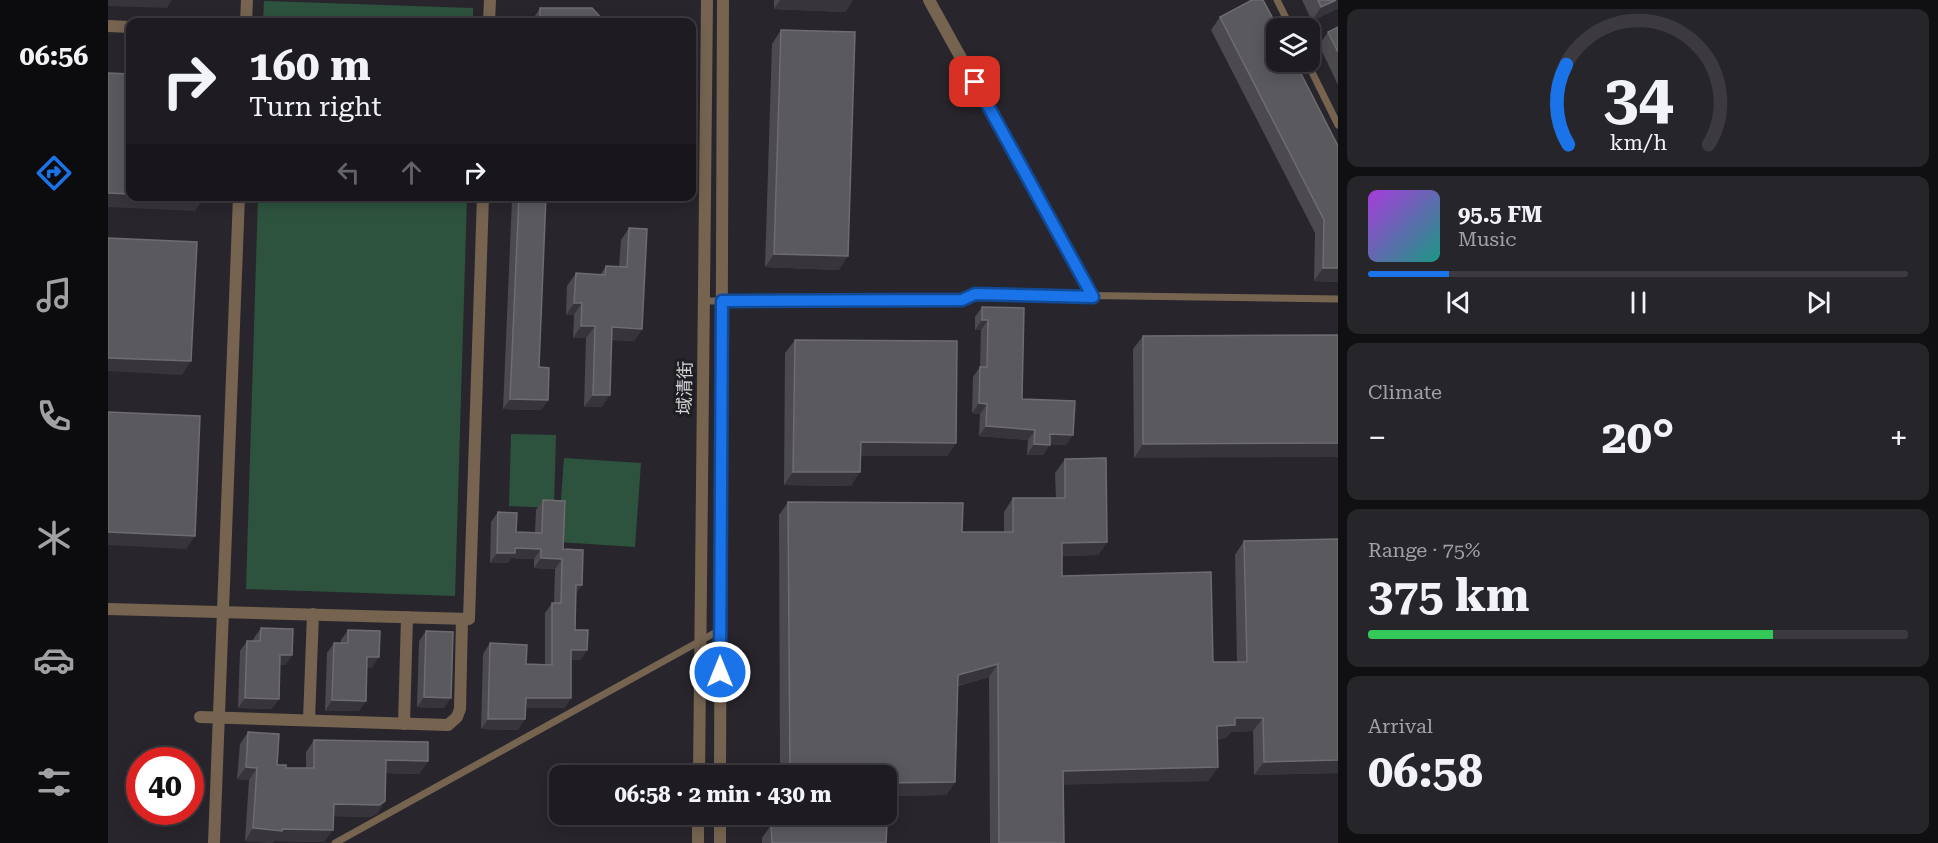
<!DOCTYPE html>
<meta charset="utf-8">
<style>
body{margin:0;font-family:"Roboto Serif","Noto Sans SC",serif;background:#26252a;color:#f1f3f6;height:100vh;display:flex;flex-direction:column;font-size:22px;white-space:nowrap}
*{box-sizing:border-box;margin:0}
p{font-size:20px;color:#a1a1a5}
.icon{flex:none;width:33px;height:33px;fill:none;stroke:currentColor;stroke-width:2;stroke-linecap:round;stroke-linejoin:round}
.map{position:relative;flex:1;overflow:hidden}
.drawer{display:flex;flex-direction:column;gap:9px;padding:9px;background:#100f12;width:600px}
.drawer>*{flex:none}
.banner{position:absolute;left:18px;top:18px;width:570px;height:183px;border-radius:12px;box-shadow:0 3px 15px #0003,0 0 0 2px #3c3a3f;background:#1e1c21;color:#f1f3f6;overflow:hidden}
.fabs{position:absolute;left:1158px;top:18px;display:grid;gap:12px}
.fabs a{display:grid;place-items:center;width:54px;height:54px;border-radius:12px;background:#1e1c21;box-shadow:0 3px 15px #0003,0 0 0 2px #3c3a3f;font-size:30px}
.speed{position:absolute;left:18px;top:747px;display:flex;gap:12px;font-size:30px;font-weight:700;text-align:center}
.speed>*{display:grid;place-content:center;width:78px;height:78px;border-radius:50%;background:#1e1c21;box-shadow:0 3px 15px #0003,0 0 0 2px #3c3a3f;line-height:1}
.speed .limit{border:9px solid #d22;background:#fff;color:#111}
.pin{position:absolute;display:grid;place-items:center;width:51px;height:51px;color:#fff;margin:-26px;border-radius:12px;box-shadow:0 3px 9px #0006}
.me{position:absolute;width:66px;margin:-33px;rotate:0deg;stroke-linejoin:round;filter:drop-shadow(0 0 4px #0008)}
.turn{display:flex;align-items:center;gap:21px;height:126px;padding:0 24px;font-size:27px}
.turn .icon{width:78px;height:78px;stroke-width:2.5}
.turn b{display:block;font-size:42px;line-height:51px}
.lanes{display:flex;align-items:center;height:57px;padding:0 24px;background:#0003;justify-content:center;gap:30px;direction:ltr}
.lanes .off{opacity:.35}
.big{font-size:45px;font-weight:700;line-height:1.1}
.drawer .card{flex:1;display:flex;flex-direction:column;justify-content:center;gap:9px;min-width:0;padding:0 21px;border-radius:12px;background:#26252a}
.drawer .dial{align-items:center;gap:0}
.dial svg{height:156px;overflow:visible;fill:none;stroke:#3c3a3f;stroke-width:7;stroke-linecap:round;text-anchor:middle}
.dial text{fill:#f1f3f6;stroke:none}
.song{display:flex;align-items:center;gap:18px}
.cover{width:72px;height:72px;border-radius:9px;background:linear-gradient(135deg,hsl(280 70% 55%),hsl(170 70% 35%))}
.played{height:6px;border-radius:3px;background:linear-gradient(90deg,#1a73e8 15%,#3c3a3f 15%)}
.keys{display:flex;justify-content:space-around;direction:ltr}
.heat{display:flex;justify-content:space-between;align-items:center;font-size:33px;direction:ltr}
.charge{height:9px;border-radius:4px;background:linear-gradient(90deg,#34c759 75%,#3c3a3f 0)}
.trip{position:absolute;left:441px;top:765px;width:348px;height:60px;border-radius:12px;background:#1e1c21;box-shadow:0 3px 15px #0003,0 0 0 2px #3c3a3f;font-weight:700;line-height:60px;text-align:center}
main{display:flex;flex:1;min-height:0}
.dock{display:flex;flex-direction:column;width:108px;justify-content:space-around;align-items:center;background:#0c0b0d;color:#a1a1a5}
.dock .icon{width:42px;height:42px}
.dock .selected{color:#1a73e8}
.dock b{font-size:27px;color:#f1f3f6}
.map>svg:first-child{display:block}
.green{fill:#2d533f}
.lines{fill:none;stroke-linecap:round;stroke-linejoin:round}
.service{stroke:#766451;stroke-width:7}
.minor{stroke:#766451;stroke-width:12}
.tertiary{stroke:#766451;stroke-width:12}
.wall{fill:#4c4a4f}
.shaded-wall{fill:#37353b}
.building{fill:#5a595e;stroke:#6e6c71;stroke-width:1.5}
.route-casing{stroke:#114b97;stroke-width:15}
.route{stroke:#1a73e8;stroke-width:10}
.labels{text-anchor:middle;stroke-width:6;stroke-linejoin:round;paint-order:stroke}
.street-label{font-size:18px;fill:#d7d6d9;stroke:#1e1d22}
</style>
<main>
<nav class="dock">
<b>06:56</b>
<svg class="icon selected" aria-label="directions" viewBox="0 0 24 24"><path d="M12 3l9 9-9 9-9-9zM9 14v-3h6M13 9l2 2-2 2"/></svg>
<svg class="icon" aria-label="music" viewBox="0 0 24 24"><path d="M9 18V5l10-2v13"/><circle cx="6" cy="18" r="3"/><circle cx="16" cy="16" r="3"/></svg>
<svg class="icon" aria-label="phone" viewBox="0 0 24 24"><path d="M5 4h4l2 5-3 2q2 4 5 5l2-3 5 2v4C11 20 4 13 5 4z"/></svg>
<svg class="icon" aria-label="climate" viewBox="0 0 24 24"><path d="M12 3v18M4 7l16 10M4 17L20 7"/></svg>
<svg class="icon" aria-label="car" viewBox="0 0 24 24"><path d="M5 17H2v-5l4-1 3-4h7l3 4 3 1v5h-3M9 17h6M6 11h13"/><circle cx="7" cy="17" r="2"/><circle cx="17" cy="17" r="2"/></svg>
<svg class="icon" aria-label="filters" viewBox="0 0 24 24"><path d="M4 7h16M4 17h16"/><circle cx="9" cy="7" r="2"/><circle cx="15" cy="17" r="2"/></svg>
</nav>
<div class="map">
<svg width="1230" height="843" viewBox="0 0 1230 843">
<rect width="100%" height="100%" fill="#28262c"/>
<g class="green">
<polygon points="156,1 365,8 365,22 155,22"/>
<polygon points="150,197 359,197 347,596 138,589"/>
<polygon points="403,434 448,435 446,508 401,506"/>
<polygon points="456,458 533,463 527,547 450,542"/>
</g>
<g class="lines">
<g class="service">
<polyline points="1169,0 1183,28"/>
<polyline points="1199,62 1230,125"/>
<polyline points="596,301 854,300 867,294 1230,299"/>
<polyline points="227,843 612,630"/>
</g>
<g class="minor">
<polyline points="821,0 985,297"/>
<polyline points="138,22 139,0"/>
<polyline points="381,22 382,0"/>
<polyline points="0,26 22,27"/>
<polyline points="0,609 361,619 375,196"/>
<polyline points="92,717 340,725 349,717 352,709 354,619"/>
<polyline points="201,720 205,614"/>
<polyline points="296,724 299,617"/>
<polyline points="106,843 131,196"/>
</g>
<g class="tertiary">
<polyline points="591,776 599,0"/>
<polyline points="612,776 615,0"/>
<polyline points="612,814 612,843"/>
<polyline points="590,843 590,814"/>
</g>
</g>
<g class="wall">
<polygon points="666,0 745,0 737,12 666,9"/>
<polygon points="1194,0 1230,0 1230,8 1204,21"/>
<polygon points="432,8 497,22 423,22"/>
<polygon points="1112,17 1187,62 1230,282 1206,281 1207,233 1103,30"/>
<polygon points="1230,27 1230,85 1211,45 1220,32"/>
<polygon points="673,30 731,270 657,267 664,44"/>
<polygon points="407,196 411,196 431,367 440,400 433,410 395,409 404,200"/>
<polygon points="521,228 534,329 526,341 504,340 494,407 476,407 478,338 465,338 466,315 458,315 459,286 468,273 492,275 498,266 511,267 513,240"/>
<polygon points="874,307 914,399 958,445 942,444 935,455 919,455 920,440 871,436 872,414 864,413 865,377 872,367 873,330 867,330 867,317"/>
<polygon points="1230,335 1026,458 1025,349 1035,336"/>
<polygon points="687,340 848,443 839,456 753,456 743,486 676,485 677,353"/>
<polygon points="957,459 999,542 990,555 954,556 954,576 1105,662 1129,662 1127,555 1136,541 1230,539 1230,773 1146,775 1145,731 1123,732 1118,738 1109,739 1110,767 1100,781 955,784 956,843 882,843 881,677 850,686 847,782 838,795 778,796 778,776 672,776 671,515 680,502 854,532 896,532 896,512 905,498 948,498 947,473"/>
<polygon points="435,500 455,549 474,585 468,593 467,630 479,650 472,660 463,660 463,698 456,708 417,708 410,730 373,729 375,654 382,643 418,664 437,665 437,613 444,603 446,603 447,569 426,568 426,559 403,558 400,563 382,563 383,522 390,512 408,532 427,532 428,510"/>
<polygon points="153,628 184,655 177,665 172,665 171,699 163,709 130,708 132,651 139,641 145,641 146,638"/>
<polygon points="240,630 264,668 259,667 251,711 217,711 219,653 226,643 233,643 233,640"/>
<polygon points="318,631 336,708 309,707 311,641"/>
<polygon points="140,732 169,765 178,768 198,768 198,752 206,740 320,761 311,774 278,773 269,814 262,817 225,816 216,842 166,841 165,843 137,841 141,780 129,779 132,744"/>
<polygon points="663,825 778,843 654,843 654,838"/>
</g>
<g class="shaded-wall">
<polygon points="0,0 64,0 59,8 0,6"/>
<polygon points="672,0 745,0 737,12 666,9"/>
<polygon points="1228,0 1230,0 1230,8 1204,21 1213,7"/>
<polygon points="0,193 22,194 22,196 96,198 87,211 0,207"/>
<polygon points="666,254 740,256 731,270 657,267"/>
<polygon points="1215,268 1230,268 1230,282 1206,281"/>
<polygon points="466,303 474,303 466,315 458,315"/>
<polygon points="874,320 880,320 873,330 867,330"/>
<polygon points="473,326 487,326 478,338 465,338"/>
<polygon points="504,327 534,329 526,341 496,339"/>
<polygon points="0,358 83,361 74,375 0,371"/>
<polygon points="485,395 502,395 494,407 476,407"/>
<polygon points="402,399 440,400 433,410 395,409"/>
<polygon points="871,403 879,404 872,414 864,413"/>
<polygon points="878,426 927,430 920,440 871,436"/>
<polygon points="942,434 965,435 958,445 935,444"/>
<polygon points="753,442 848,443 839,456 743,456"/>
<polygon points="1230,443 1230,457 1026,458 1035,444"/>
<polygon points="926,444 942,445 935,455 919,455"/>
<polygon points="685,472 752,472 743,486 676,485"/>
<polygon points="0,532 87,536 78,549 0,545"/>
<polygon points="999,542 990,555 944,556 954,543"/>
<polygon points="407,548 433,549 426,559 403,558 400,563 382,563 389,553"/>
<polygon points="433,558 454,559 447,569 426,568"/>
<polygon points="468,585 474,585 467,595"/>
<polygon points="463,650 479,650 472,660 456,660"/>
<polygon points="172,655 184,655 177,665 165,665"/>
<polygon points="259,657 271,657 264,668 252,667"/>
<polygon points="890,664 881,677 841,688 850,675"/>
<polygon points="316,697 343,698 336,708 309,707"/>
<polygon points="137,698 171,699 163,709 130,708"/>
<polygon points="418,698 463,698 456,708 410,708"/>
<polygon points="224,700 258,701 251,711 217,711"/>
<polygon points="1127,718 1155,718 1145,731 1123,732 1118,738 1099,739 1109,726"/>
<polygon points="380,719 417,719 410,730 373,729"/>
<polygon points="278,760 320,761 311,774 269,773"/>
<polygon points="1230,760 1230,773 1146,775 1156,762"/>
<polygon points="138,767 149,768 141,780 129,779"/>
<polygon points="1110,767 1100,781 946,785 955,771"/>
<polygon points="847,782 838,795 778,796 778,783"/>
<polygon points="277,801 269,814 262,817 217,816 226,804"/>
<polygon points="145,828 174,829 225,830 216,842 166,841 165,843 137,841"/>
</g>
<g class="building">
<polygon points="1144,0 1155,0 1170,28 1168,28 1168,62 1187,62 1230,146 1230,268 1215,268 1216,220 1112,17"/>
<polygon points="1210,0 1228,0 1213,7"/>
<polygon points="432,8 484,8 497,22 432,22"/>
<polygon points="1230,27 1230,52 1220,32"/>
<polygon points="673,30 747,32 740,256 666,254"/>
<polygon points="0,73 22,74 22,194 0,193"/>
<polygon points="73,196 96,196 96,198"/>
<polygon points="411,196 438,196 431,367 441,368 440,400 402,399"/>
<polygon points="521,228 539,229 534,329 504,327 502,395 485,395 487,326 473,326 474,303 466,303 468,273 497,275 498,266 519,267"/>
<polygon points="0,238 89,242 83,361 0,358"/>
<polygon points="874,307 916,308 914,399 967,401 965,435 942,434 942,445 926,444 927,430 878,426 879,404 871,403 872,367 879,367 880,320 874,320"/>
<polygon points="1230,335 1230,443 1035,444 1035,336"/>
<polygon points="687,340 849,341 848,443 753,442 752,472 685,472"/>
<polygon points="0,412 92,416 87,536 0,532"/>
<polygon points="998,458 999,542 954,543 954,576 1103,572 1105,662 1139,662 1136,541 1230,539 1230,760 1156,762 1155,718 1127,718 1127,725 1109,726 1110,767 955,771 956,843 891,843 890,664 850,675 847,782 778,783 778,776 682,776 680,502 855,503 854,532 905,532 905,498 957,498 957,459"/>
<polygon points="435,500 457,501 455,549 475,550 474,585 468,585 467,630 480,630 479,650 463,650 463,698 418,698 417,719 380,719 382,643 419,645 418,664 444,665 444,603 453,603 454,559 433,558 433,549 407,548 407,553 389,553 390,512 409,513 408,532 434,533"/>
<polygon points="153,628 185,629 184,655 172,655 171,699 137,698 139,641 152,641"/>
<polygon points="240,630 272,631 271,657 259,657 258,701 224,700 226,643 240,643"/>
<polygon points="318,631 345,632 343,698 316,697"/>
<polygon points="140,732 171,734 169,765 178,765 178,768 206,768 206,740 320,742 320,761 278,760 277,801 271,805 226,804 225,830 174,829 174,831 145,828 149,768 138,767"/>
<polygon points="779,824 778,843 664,843 663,825"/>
</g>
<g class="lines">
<defs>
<polyline id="route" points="612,672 614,301 854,300 867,294 985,297 867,82"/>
</defs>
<use href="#route" class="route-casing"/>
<use href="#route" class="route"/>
</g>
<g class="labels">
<g class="street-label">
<text transform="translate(577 388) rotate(-89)" y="6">域清街</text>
</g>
</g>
</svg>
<div class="fabs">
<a><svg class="icon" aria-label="layers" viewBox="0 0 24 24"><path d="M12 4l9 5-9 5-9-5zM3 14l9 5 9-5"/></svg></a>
</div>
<div class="speed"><div class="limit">40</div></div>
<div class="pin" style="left:867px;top:82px;background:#d93025"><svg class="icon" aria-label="arrive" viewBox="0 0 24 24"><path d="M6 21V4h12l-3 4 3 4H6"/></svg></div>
<svg class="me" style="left:612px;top:672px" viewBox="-20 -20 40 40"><circle r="17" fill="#1a73e8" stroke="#fff" stroke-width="3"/><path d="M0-11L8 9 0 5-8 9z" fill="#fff"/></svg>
<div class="trip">06:58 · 2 min · 430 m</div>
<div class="banner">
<div class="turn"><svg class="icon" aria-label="right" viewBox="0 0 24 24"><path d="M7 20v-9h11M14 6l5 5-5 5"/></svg><div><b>160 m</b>Turn right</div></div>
<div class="lanes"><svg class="icon off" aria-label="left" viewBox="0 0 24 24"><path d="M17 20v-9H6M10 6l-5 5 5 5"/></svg><svg class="icon off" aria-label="ahead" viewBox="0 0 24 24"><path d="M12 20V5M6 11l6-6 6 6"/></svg><svg class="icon" aria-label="right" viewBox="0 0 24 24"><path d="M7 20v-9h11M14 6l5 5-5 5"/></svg></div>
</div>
</div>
<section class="drawer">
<div class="card dial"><svg viewBox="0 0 100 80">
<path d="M14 69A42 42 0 1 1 86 69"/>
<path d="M14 69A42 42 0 0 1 13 28" stroke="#1a73e8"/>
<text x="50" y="56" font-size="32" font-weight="700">34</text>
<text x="50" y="72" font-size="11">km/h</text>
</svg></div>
<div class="card">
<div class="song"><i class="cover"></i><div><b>95.5 FM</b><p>Music</p></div></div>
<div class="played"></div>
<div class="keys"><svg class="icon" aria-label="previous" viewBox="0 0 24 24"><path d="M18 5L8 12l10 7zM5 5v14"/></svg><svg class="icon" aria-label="pause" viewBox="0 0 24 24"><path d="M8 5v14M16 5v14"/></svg><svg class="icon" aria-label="next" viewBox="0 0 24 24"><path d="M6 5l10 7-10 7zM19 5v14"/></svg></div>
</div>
<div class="card"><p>Climate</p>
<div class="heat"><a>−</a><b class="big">20°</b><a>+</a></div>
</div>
<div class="card"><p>Range · 75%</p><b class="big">375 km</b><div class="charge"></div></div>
<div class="card"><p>Arrival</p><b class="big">06:58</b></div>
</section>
</main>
